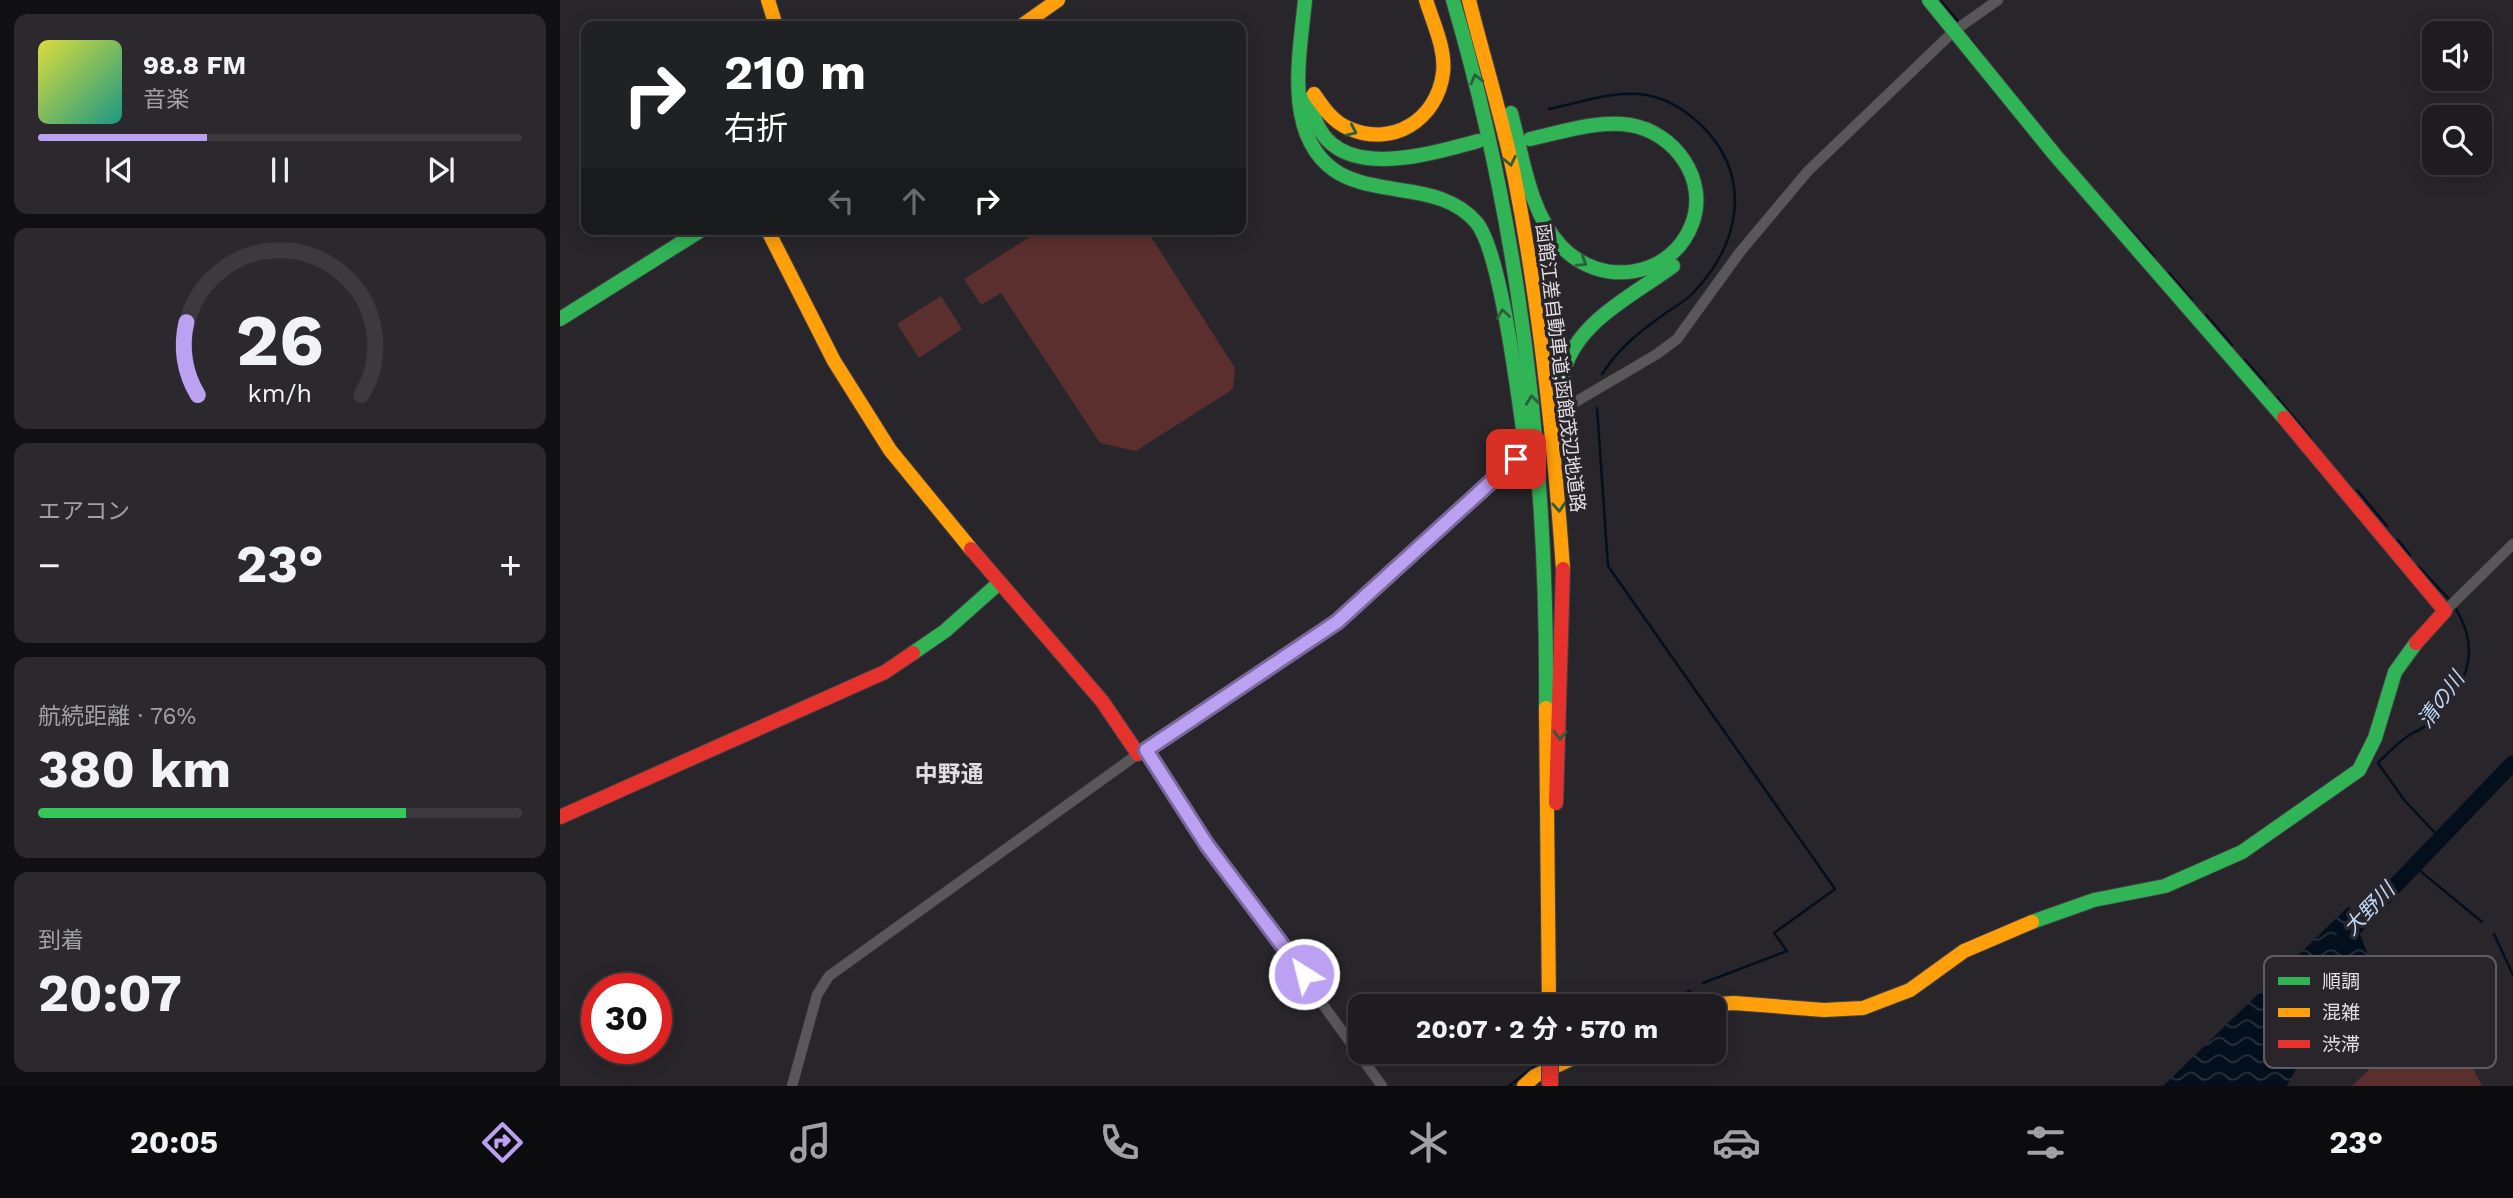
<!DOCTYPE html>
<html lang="ja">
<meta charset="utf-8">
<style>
body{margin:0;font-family:"Work Sans","Noto Sans JP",sans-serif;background:#2b292d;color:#f1f3f6;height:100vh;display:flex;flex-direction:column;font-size:26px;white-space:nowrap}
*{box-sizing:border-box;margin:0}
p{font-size:23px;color:#a1a1a5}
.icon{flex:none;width:38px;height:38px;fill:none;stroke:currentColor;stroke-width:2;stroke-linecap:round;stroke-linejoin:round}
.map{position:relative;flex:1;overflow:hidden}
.drawer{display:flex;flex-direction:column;gap:14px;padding:14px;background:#100f12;width:560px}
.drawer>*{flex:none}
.hud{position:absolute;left:21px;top:21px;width:665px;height:214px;border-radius:14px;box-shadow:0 4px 18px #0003,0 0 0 2px #3c3a3e;background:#202124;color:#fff;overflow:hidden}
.buttons{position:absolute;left:1862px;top:21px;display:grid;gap:14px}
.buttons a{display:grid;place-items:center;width:70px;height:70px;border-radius:14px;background:#1e1c20;box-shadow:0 4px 18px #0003,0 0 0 2px #3c3a3e;font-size:35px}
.speed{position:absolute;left:21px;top:973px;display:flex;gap:14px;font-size:35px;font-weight:700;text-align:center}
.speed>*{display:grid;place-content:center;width:91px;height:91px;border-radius:50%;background:#1e1c20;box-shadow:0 4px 18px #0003,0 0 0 2px #3c3a3e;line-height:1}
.speed .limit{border:10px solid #d22;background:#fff;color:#111}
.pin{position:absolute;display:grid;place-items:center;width:60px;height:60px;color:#fff;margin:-30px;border-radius:14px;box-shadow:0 4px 10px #0006}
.me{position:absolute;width:77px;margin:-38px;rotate:324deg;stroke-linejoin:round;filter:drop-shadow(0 0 5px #0008)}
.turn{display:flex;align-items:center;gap:24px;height:147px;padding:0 28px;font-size:32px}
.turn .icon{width:91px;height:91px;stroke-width:2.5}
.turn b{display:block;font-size:49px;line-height:60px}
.lanes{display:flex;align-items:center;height:66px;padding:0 28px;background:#0003;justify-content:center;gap:35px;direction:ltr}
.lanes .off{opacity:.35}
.big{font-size:52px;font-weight:700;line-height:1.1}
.drawer .widget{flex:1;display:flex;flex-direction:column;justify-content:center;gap:10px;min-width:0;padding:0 24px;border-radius:14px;background:#2b292d}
.drawer .dial{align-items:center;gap:0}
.dial svg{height:182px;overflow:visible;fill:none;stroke:#3c3a3e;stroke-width:7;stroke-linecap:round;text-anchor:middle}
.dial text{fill:#f1f3f6;stroke:none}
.song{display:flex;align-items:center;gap:21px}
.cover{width:84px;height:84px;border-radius:10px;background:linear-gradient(135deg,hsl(60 70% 55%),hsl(170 70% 35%))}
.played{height:7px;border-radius:4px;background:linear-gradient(90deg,#bca0f2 35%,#3c3a3e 35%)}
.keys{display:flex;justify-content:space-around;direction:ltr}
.heat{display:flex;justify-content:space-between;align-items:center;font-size:38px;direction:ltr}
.charge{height:10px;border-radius:5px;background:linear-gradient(90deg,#34c759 76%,#3c3a3e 0)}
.trip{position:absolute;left:788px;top:994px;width:378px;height:70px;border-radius:14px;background:#1e1c20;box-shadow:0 4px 18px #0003,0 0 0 2px #3c3a3e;font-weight:700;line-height:70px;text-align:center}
.menu{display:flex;height:112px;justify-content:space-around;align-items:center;background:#0c0b0d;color:#a1a1a5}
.menu .icon{width:49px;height:49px}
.menu .selected{color:#bca0f2}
.menu b{font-size:32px;color:#f1f3f6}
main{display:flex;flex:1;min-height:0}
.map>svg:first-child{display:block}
.pitch{fill:#5b2f2e}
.water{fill:url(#water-waves)}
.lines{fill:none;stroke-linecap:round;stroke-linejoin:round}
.stream{stroke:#040f1d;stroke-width:2.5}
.river{stroke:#040f1d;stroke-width:16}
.street-casing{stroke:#434145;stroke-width:11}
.fast-casing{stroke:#434145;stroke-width:16}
.slow-casing{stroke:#434145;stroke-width:16}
.jam-casing{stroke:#434145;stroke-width:16}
.street{stroke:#59575a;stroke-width:10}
.fast{stroke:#30b455;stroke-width:14}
.slow{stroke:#ff9f0a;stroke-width:14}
.jam{stroke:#e5322d;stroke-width:14}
.jam-bridge-casing{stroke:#434145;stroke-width:18;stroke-linecap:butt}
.jam-bridge{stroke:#e5322d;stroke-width:16}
.oneway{stroke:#2c5e3c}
.route-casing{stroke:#7a689d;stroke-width:18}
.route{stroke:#bca0f2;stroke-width:12}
.labels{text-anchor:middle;stroke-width:7;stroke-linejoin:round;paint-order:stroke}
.street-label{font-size:19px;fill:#e1dfe3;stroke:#29252b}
.water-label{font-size:21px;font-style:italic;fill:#bbdaf7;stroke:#29252b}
.quarter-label{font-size:23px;font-weight:bold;fill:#e1dfe3;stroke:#29252b}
.key{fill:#29252b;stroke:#605d62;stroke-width:2}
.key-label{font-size:19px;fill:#e1dfe3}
</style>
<main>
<section class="drawer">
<div class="widget">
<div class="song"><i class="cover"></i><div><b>98.8 FM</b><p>音楽</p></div></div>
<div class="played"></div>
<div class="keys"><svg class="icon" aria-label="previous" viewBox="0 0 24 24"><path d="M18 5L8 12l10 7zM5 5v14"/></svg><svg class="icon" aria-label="pause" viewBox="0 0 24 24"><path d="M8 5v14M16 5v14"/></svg><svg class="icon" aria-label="next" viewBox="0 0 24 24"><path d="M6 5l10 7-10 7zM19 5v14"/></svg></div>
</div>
<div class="widget dial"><svg viewBox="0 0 100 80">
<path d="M14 69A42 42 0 1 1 86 69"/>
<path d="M14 69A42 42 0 0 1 9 37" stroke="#bca0f2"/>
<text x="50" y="56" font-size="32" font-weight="700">26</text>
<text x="50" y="72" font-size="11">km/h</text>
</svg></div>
<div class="widget"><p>エアコン</p>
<div class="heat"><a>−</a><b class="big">23°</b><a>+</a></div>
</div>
<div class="widget"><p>航続距離 · 76%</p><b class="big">380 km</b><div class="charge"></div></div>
<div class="widget"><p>到着</p><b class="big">20:07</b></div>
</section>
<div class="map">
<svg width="1953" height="1086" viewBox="0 0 1953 1086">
<defs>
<pattern id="water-waves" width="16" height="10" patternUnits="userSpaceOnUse" patternTransform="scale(1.75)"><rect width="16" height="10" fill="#040f1d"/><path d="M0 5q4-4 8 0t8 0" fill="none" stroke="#28323e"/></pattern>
</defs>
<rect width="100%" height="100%" fill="#28262a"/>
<g class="pitch">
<polygon points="482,229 586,229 675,368 673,389 576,451 540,443 441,293 421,305 404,279"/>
<polygon points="381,296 402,329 359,358 337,324"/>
<polygon points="1878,1001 1922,1086 1792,1086"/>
</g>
<polygon class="water" points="1789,906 1821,988 1749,1044 1727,1086 1603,1086"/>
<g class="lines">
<g class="stream">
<polyline points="1380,0 1398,21"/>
<polyline points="1411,40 1424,57"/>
<path d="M989 109C1052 95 1091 76 1143 127 1193 178 1180 244 1133 293 1125 302 1112 308 1103 315 1079 332 1058 349 1042 374"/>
<polyline points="1563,222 1594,256"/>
<polyline points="1609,273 1632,300"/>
<polyline points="1646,315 1672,345"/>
<polyline points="1685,360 1706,384"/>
<polyline points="1717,397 1751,438"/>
<polyline points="1037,408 1048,566 1275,889 1214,933 1227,951 1143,983"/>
<polyline points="1797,490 1827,526"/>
<polyline points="1838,540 1850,555"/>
<polyline points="1859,567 1888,598"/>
<path d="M1879 837 1845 801 1818 763C1828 753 1838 742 1851 734 1857 731 1864 728 1869 723 1905 688 1923 654 1896 609"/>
<polyline points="1853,865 1922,922"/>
<polyline points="1934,934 1953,975"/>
<polyline points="1098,1006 1130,991"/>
<polyline points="949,1086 984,1059"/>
</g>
<polyline class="river" points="1782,941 1953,763"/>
<defs>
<g id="street">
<polyline points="1017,401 1097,354 1117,339 1180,252 1248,171 1394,31 1438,0"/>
<polyline points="1885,611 1953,544"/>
<polyline points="586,750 647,845 822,1086"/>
<polyline points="232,1086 257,995 269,976 578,754 777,622 956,459"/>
</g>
<g id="fast">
<path d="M745 0C740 53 723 134 774 170 792 183 818 186 840 190 869 194 897 200 916 222 943 253 961 422 969 471"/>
<path d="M893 0C961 231 988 467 986 708"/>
<polyline points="1369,0 1495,155 1724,418"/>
<path d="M750 98C761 188 862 156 918 141"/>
<path d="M951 113C963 157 969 212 1001 246 1040 288 1111 279 1132 224 1149 179 1114 132 1070 125 1037 120 1002 132 970 139"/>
<polyline points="0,319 143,229"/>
<path d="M999 430C1000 410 999 389 1004 370 1019 320 1074 295 1113 266"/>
<polyline points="353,653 385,631 439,583"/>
<polyline points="1472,922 1534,900 1605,886 1682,852 1799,770 1815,738 1835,672 1856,643"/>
</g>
<g id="slow">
<polyline points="208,0 216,26"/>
<path d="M909 0C924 60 943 120 955 180 980 308 994 439 1003 569"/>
<polyline points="461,26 498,0"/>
<path d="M754 94C763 107 772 121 788 128 832 148 877 120 883 73 886 49 873 23 866 0"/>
<polyline points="207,229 274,361 330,450 411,549"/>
<polyline points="986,708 989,1006"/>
<polyline points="1127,1006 1174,1003 1264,1010 1303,1008 1350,990 1404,951 1472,922"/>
<polyline points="964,1086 975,1076 1026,1052"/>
</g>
<g id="jam">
<polyline points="1724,418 1885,611 1856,643"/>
<polyline points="411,549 542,701 578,754"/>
<polyline points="996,803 1003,569"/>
<polyline points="0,817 325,672 353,653"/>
</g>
</defs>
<use href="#street" class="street-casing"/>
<use href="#fast" class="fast-casing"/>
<use href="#slow" class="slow-casing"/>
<use href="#jam" class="jam-casing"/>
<use href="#street" class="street"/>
<use href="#fast" class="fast"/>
<use href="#slow" class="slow"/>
<use href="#jam" class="jam"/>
<defs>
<polyline id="jam-bridge" points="990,1052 990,1085"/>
</defs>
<use href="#jam-bridge" class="jam-bridge-casing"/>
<use href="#jam-bridge" class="jam-bridge"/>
</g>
<defs><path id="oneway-chevron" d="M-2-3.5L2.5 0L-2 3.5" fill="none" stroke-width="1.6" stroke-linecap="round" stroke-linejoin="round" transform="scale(1.75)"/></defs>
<g class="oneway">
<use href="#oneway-chevron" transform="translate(916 79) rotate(-105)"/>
<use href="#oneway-chevron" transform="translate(792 131) rotate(24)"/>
<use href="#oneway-chevron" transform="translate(950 161) rotate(78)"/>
<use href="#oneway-chevron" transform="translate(1022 262) rotate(32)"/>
<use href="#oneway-chevron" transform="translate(943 314) rotate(-99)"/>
<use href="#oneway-chevron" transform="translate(972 400) rotate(-97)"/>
<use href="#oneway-chevron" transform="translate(999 507) rotate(86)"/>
<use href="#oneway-chevron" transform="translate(1000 735) rotate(93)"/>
</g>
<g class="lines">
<defs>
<polyline id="route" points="744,974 647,845 586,750 777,622 956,459"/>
</defs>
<use href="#route" class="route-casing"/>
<use href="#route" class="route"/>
</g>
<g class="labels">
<g class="street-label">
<text transform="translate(1001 368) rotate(83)" y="7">函館江差自動車道;函館茂辺地道路</text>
</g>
<g class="water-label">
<text transform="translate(1881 700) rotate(-54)" y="7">清の川</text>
<text transform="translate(1809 909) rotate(-46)" y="7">大野川</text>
</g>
<g class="quarter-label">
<text x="389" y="782">中野通</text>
</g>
</g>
<rect x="1704" y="956" width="232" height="112" rx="10" class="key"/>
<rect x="1718" y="977" width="32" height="8" fill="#30b455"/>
<rect x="1718" y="1008" width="32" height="9" fill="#ff9f0a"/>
<rect x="1718" y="1040" width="32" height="8" fill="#e5322d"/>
<g class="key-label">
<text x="1762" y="988">順調</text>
<text x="1762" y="1019">混雑</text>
<text x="1762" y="1051">渋滞</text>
</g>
</svg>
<div class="buttons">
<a><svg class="icon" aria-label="sound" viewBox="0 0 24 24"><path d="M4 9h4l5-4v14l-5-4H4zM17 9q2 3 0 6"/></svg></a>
<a><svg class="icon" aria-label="search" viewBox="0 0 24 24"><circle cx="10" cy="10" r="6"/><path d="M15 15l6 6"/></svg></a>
</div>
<div class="speed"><div class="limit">30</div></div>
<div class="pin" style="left:956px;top:459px;background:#d93025"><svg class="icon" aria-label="arrive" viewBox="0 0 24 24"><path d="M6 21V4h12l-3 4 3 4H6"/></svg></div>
<svg class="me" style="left:744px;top:974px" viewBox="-20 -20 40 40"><circle r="17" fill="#bca0f2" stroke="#fff" stroke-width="3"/><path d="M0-11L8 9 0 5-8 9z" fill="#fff"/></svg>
<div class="trip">20:07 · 2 分 · 570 m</div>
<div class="hud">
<div class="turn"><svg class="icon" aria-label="right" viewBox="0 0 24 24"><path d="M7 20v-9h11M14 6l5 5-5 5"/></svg><div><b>210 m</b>右折</div></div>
<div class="lanes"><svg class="icon off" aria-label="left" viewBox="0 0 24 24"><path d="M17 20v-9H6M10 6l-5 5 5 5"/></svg><svg class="icon off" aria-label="ahead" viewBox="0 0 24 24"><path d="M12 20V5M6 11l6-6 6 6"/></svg><svg class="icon" aria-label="right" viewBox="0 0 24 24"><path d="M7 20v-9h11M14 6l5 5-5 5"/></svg></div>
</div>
</div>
</main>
<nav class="menu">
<b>20:05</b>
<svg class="icon selected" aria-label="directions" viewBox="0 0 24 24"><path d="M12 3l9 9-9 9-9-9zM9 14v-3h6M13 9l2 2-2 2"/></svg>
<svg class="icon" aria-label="music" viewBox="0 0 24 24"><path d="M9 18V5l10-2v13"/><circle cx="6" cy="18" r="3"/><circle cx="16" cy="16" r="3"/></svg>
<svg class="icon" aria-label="phone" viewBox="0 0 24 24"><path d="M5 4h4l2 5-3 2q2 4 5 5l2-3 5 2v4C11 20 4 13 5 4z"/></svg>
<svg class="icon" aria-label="climate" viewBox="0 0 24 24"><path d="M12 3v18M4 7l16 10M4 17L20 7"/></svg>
<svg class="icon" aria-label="car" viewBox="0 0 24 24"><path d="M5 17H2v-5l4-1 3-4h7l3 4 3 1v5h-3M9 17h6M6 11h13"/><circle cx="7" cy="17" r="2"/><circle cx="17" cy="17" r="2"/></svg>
<svg class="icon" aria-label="filters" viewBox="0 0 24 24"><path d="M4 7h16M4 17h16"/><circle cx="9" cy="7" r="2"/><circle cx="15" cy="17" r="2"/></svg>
<b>23°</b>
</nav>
